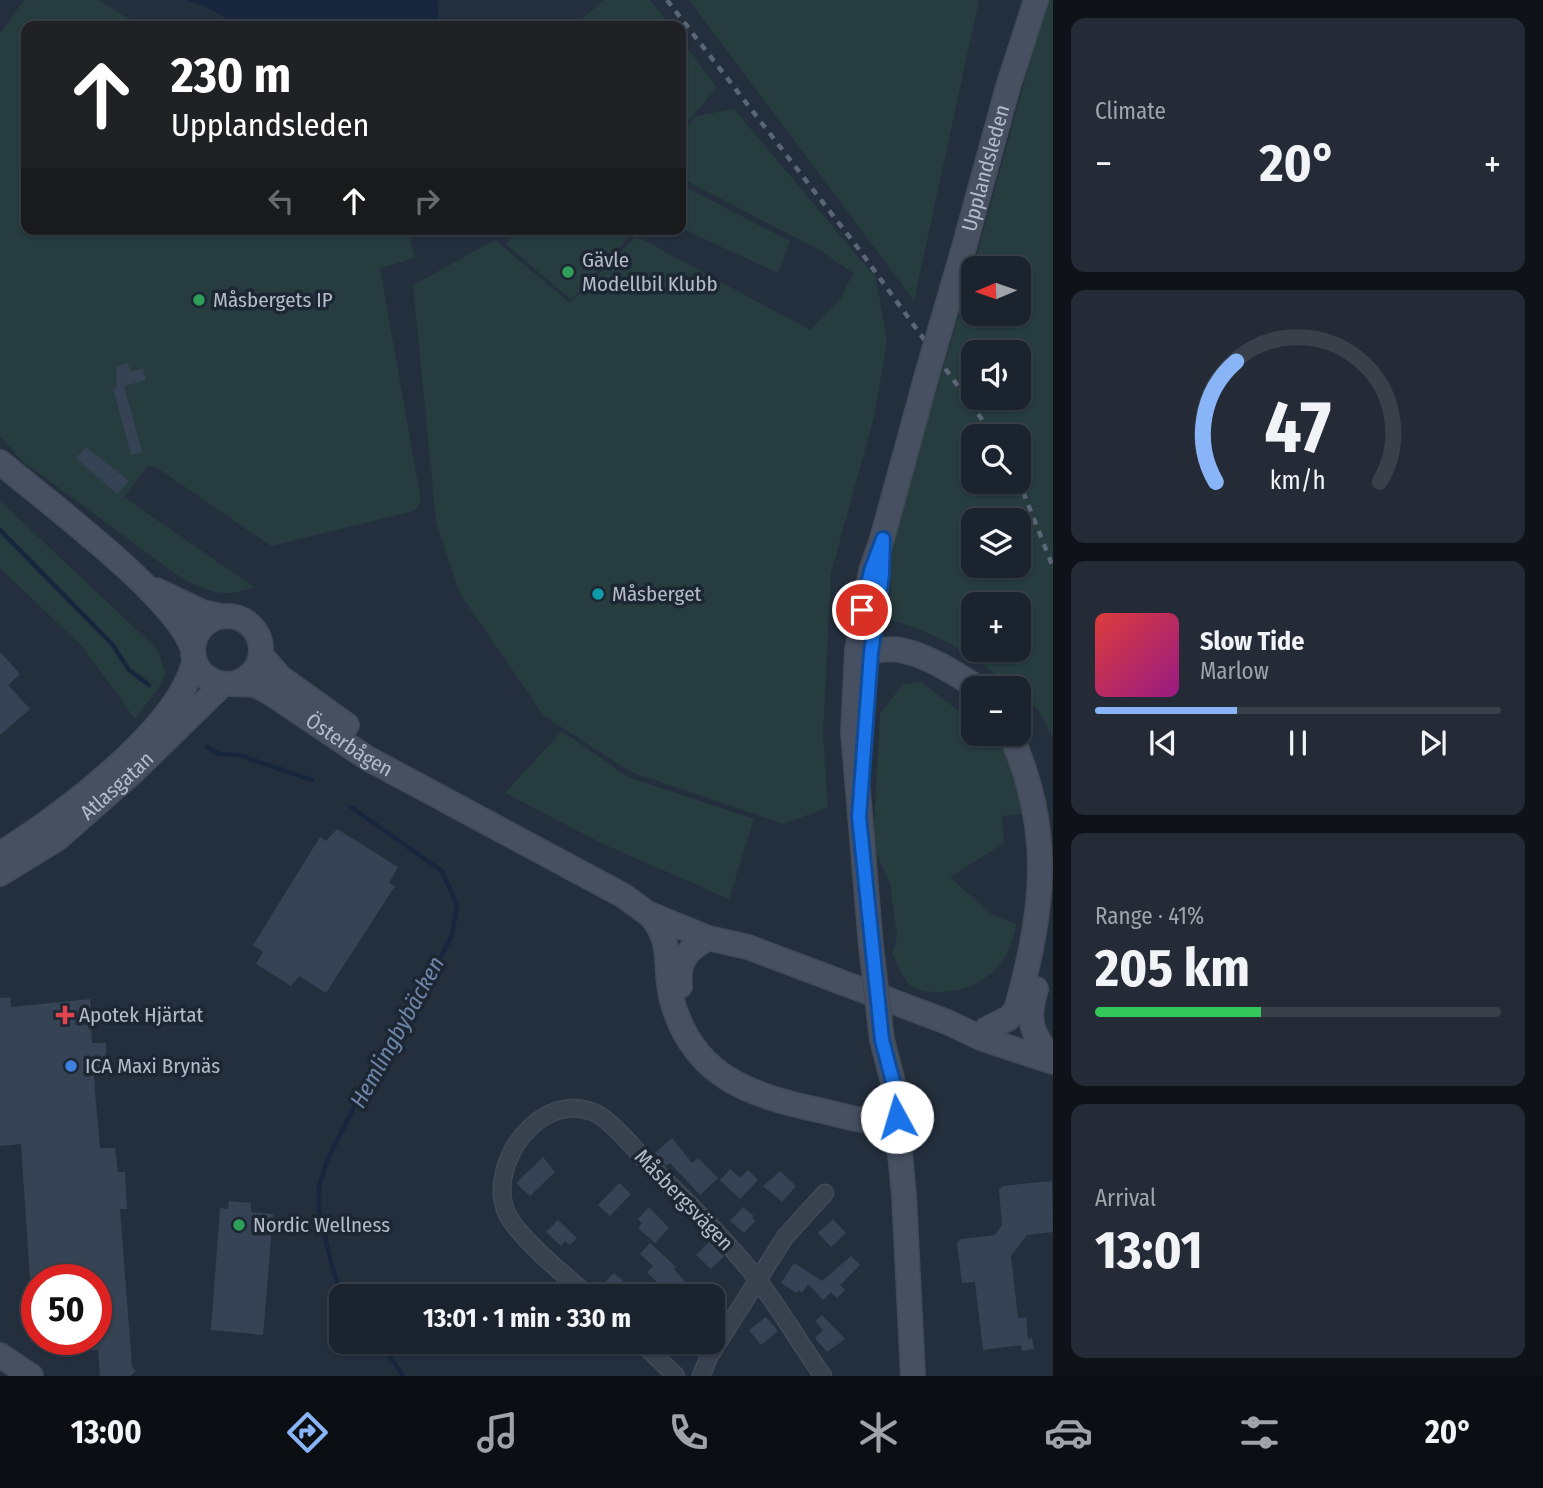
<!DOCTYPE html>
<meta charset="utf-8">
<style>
body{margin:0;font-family:"Fira Sans Condensed",sans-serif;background:#242b36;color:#f1f3f6;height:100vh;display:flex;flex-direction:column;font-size:26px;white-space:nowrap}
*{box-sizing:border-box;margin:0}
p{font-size:23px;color:#a0a4aa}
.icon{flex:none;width:38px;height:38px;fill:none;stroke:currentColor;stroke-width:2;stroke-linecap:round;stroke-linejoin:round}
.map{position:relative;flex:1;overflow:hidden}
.sheet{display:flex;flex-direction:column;gap:18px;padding:18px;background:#0f1319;width:490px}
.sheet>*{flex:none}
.guide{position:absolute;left:21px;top:21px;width:665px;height:214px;border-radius:14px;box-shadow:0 2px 5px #0004,0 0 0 2px #39404a;background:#202124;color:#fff;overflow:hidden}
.needle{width:46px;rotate:268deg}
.controls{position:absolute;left:961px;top:256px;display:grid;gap:14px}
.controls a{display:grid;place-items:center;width:70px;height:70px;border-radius:14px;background:#1b232e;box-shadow:0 2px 5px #0004,0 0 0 2px #39404a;font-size:35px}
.speed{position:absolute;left:21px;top:1264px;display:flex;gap:14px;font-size:35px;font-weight:700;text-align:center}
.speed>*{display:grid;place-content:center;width:91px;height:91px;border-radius:50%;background:#1b232e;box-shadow:0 2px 5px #0004,0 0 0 2px #39404a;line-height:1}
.speed .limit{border:10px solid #d22;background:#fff;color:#111}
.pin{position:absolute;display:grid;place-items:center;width:60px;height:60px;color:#fff;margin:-30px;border:4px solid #fff;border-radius:50%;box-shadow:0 2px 7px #0007}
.me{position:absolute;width:77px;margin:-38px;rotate:354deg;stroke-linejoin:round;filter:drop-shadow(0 0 5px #0008)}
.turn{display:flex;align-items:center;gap:24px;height:147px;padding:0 35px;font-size:32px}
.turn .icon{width:91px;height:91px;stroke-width:2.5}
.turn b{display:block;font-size:49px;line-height:60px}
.lanes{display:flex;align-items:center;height:66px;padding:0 35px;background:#0003;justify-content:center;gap:35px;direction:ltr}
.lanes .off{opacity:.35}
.big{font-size:52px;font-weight:700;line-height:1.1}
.sheet .tile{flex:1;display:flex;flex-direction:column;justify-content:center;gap:10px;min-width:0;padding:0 24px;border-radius:14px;background:#242b36}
.sheet .dial{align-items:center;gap:0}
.dial svg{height:182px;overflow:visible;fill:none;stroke:#39404a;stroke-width:7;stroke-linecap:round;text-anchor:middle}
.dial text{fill:#f1f3f6;stroke:none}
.song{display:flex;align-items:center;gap:21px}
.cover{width:84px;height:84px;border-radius:10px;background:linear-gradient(135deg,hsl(0 70% 55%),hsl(310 70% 35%))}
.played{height:7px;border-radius:4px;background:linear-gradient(90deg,#8ab4f8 35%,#39404a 35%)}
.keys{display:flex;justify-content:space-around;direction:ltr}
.heat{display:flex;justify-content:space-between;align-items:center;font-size:38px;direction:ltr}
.charge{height:10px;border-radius:5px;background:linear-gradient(90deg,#34c759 41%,#39404a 0)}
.trip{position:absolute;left:329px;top:1284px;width:396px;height:70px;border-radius:14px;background:#1b232e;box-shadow:0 2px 5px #0004,0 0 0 2px #39404a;font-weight:700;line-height:70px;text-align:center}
.tabs{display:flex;height:112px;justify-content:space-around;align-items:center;background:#0b0e12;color:#a0a4aa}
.tabs .icon{width:49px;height:49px}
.tabs .on{color:#8ab4f8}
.tabs b{font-size:32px;color:#f1f3f6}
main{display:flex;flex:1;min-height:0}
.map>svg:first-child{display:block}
.green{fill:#263c3f;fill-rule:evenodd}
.water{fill:#17263c}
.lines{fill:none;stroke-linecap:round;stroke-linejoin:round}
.stream{stroke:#17263c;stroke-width:4.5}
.building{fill:#364354}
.street-casing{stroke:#414a57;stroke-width:19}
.secondary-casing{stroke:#414a57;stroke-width:26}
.street{stroke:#38414e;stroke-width:16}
.secondary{stroke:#465061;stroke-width:23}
.rail{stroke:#5a6575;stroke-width:4.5;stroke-dasharray:7 7;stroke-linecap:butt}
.secondary-bridge-casing{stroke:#414a57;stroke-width:26;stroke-linecap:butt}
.secondary-bridge{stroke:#465061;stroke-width:23}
.route-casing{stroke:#114b97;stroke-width:18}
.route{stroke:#1a73e8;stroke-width:12}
.leisure-dot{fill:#2e9e5b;stroke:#1d2633;stroke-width:2.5}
.culture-dot{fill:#0f9aa8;stroke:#1d2633;stroke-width:2.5}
.health-dot{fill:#e0444e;stroke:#1d2633;stroke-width:2.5}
.shop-dot{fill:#3f7fe0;stroke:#1d2633;stroke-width:2.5}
.labels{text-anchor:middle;stroke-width:7;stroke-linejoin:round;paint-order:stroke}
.street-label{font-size:21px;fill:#b4bcc9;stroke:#1d2633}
.poi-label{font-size:21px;fill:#b4bcc9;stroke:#1d2633;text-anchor:start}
.water-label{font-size:23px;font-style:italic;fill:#6d86a8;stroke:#1d2633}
</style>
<main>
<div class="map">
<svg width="1053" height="1376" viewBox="0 0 1053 1376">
<rect width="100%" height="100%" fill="#242f3e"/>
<g class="green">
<path d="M24 0H98L140 26H26V229H407L415 258 380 268 421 501 414 511 271 546 156 467 148 466 124 497 254 587C221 599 210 592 180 577L22 461 0 436V33Z"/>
<polygon points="604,0 650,0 670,26 574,26"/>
<polygon points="689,0 979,0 914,301"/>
<path d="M1047 0H1053V739L1038 709 1019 692 1018 688H1013C976 656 937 633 890 620L892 540 973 268V313H1018V268H973ZM973 352H1018V397H973ZM973 436H1018V481H973ZM973 520H1018V565H973ZM973 604H1018V649H973Z"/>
<polygon points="681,40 717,87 681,130"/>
<polygon points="734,109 876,278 887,342 874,417 831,573 823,734 828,807 784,824 631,772 544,716 460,594 436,521 413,285 495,240 570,303 636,236 810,330 841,298 853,273 821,251 681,178 681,133 696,116"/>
<polygon points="685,187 790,241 778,273 681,228 681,195"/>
<polygon points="519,229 637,229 571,300 506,244"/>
<polygon points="0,501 158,650 165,673 159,687 135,719 83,647 0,568"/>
<path d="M921 682 973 722V733C1012 733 1020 782 1031 813L1002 816 1004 843 950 877 992 915 1016 924C1011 965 980 992 938 992 928 992 915 991 908 983 901 975 897 962 892 954L897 936 890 883 873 847 880 714 903 684Z"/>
<polygon points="562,731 628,777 754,819 729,899 601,843 505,793"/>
</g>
<polygon class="water" points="186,0 438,0 439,26 240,26 206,7"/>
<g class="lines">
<g class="stream">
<polyline points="0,530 112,644 129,670 149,685"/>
<polyline points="207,747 219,754 239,755 312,780"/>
<polyline points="346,1297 340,1291 331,1263 319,1210 319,1186 328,1158 356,1103 415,1006 452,935 457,905 442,871 351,807"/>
<polyline points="381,1342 403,1376"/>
</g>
</g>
<g class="building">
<polygon points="128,363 130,372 143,368 146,380 124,386 142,452 131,455 113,388 117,387 116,367"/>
<polygon points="86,447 129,481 117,494 76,458"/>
<polygon points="0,652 20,674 8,685 30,709 0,735"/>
<polygon points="337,829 398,867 389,883 395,886 326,993 299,976 291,986 256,964 263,952 253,945 320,837 326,841"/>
<polygon points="10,997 11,1007 90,999 92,1043 106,1043 107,1076 94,1076 95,1091 100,1148 115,1148 118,1172 125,1172 127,1209 120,1209 132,1367 136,1371 130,1376 100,1376 98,1350 82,1351 81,1339 96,1339 96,1279 30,1279 21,1144 0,1146 0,998"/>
<polygon points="672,1138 692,1163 698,1158 718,1178 700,1195 670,1163 666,1166 655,1153"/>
<polygon points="543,1157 555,1172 530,1196 516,1183"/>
<polygon points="730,1169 740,1178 748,1170 758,1180 740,1199 720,1180"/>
<polygon points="780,1171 796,1186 782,1202 763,1186"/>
<polygon points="1052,1181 1053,1232 1027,1235 1011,1256 1018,1318 1026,1317 1028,1339 1032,1338 1034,1349 1022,1351 1021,1345 983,1350 975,1282 962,1283 957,1243 961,1239 995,1235 1002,1225 999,1190 1002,1186"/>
<polygon points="619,1183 631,1194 610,1216 598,1205"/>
<polygon points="229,1201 251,1203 251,1212 273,1214 263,1335 211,1330 220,1208 228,1209"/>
<polygon points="649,1207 669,1228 655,1243 638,1228 642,1223 638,1219"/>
<polygon points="743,1207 754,1216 752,1218 755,1221 744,1233 730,1221"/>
<polygon points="833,1219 846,1233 831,1247 818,1233"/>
<polygon points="558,1220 577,1238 570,1245 565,1241 561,1246 546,1232"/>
<polygon points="709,1242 724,1256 711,1269 696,1255"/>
<polygon points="650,1243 676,1267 674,1269 699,1297 672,1297 647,1272 653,1266 640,1254"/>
<polygon points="851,1256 860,1265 840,1285 845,1290 837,1298 831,1292 823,1300 808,1284 802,1293 799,1290 797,1293 781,1283 794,1263 822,1281"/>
<polygon points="614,1273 621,1279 638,1297 615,1297 609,1291 603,1284"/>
<polygon points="822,1315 845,1339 827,1352 815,1338 823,1330 815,1321"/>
<polygon points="766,1317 778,1331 761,1345 749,1330"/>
</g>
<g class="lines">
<defs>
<g id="street">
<path d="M590 1297C569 1279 513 1234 505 1209 489 1162 540 1091 593 1112 609 1118 632 1146 644 1159 682 1198 724 1236 757 1279 781 1310 800 1344 823 1376"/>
<polyline points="641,1342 676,1376"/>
<polyline points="701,1376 709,1357 785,1237 825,1193"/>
</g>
<g id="secondary">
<path id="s1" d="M963 251 1008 87 1036 0"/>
<path d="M0 462C47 502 175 596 193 649"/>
<polyline points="156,590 202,612 221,616"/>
<circle cx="227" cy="650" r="34"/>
<path d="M857 651C872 653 885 647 900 650 927 655 955 673 978 688"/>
<polyline points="261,655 280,677 347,725"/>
<path id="s2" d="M234 684 255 685 269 692 367 758 624 896 647 913 708 938 748 947 947 1022 983 1039 1053 1062"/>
<path d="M0 854C58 818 178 730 194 662"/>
<path id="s3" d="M0 874 57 839 133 772 222 685"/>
<path d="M649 914C676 944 662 969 673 1004 695 1078 751 1095 818 1110 834 1113 850 1119 865 1120 876 1121 886 1117 897 1117"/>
<polyline points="871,946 853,732 857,651 871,571 882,539 928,371"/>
<path d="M680 986C677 961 687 950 708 938"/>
<path d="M1036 989C1029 1014 1028 1027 1044 1048"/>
<path d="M987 1029 1009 1018 1016 1010C1045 908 1053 829 1010 733"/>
<polyline points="882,1040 893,1082 904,1195 913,1376"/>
<polyline points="0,1355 31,1376"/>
</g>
</defs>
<use href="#street" class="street-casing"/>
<use href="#secondary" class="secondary-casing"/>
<use href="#street" class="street"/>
<use href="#secondary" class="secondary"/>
<g class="rail">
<polyline points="667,0 858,248 994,436"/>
<polyline points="1018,479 1053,567"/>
</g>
<defs>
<g id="secondary-bridge">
<polyline points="928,371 963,251"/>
<polyline points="871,946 882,1040"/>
</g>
</defs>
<use href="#secondary-bridge" class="secondary-bridge-casing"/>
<use href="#secondary-bridge" class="secondary-bridge"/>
</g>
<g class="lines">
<defs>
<polyline id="route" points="862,610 871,571 883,539 882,574 871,653 859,817 882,1040 893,1082 897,1117"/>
</defs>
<use href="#route" class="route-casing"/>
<use href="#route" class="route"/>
</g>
<g class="leisure-dot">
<circle cx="568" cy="272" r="7"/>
<circle cx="199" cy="300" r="7"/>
<circle cx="239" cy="1225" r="7"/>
</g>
<circle class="culture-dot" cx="598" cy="594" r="7"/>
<path class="health-dot" d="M61.5 1004.5h7v7h7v7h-7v7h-7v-7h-7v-7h7z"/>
<circle class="shop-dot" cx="71" cy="1066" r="7"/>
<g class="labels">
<g class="street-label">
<text dy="7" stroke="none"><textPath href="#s1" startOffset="86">Upplandsleden</textPath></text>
<text dy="7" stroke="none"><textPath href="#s2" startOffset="133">Österbågen</textPath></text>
<text dy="7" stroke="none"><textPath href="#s3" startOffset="147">Atlasgatan</textPath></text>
<text transform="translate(684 1200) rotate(46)" y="7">Måsbergsvägen</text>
</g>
<g class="poi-label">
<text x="582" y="267">Gävle<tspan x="582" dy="24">Modellbil Klubb</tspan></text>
<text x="213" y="307">Måsbergets IP</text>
<text x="612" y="601">Måsberget</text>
<text x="79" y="1022">Apotek Hjärtat</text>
<text x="85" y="1073">ICA Maxi Brynäs</text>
<text x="253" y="1232">Nordic Wellness</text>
</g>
<g class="water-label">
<text transform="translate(397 1032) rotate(-61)" y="8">Hemlingbybäcken</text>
</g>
</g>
</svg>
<div class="controls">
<a><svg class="needle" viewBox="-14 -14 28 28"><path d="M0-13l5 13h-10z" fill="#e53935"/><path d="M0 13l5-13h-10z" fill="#a0a4aa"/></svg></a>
<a><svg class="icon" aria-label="sound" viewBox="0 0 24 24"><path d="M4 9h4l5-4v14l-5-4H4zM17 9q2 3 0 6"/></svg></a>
<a><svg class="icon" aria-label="search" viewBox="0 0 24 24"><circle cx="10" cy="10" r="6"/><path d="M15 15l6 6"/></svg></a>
<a><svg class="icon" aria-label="layers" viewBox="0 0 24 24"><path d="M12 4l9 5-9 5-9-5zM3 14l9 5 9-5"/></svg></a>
<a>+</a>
<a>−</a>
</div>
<div class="speed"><div class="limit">50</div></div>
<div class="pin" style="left:862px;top:610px;background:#d93025"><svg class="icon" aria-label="arrive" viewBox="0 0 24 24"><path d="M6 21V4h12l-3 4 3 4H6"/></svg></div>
<svg class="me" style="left:897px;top:1117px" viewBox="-20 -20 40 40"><circle r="19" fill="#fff"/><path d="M0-13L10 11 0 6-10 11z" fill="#1a73e8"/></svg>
<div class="trip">13:01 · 1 min · 330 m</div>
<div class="guide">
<div class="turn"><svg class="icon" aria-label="ahead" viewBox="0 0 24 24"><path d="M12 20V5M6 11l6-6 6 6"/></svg><div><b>230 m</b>Upplandsleden</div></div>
<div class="lanes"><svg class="icon off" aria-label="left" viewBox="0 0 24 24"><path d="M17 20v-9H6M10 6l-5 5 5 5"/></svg><svg class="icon" aria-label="ahead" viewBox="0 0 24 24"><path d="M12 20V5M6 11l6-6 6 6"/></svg><svg class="icon off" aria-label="right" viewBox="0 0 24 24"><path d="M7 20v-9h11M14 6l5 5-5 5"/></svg></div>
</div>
</div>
<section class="sheet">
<div class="tile"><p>Climate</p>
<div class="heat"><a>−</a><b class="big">20°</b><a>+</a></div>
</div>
<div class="tile dial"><svg viewBox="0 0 100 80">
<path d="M14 69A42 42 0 1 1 86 69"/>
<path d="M14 69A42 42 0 0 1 23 16" stroke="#8ab4f8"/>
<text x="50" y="56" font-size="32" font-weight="700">47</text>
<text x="50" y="72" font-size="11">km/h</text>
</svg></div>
<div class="tile">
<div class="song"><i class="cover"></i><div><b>Slow Tide</b><p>Marlow</p></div></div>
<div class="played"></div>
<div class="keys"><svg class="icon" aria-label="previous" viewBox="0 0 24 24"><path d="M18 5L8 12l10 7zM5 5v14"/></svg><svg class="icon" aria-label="pause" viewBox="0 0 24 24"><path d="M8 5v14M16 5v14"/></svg><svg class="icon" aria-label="next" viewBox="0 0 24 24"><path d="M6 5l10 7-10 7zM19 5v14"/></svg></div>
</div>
<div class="tile"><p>Range · 41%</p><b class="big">205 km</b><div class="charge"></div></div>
<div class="tile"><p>Arrival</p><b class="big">13:01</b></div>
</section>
</main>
<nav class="tabs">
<b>13:00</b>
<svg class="icon on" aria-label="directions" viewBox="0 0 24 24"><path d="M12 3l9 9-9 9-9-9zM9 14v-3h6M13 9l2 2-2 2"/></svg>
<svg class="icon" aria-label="music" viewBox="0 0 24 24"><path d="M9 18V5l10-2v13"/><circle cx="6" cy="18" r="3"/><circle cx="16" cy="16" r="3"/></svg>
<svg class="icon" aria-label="phone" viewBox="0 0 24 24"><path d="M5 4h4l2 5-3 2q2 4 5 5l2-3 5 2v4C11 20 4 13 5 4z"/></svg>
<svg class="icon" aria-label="climate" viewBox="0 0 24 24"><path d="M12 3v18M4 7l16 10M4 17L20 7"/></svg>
<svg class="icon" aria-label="car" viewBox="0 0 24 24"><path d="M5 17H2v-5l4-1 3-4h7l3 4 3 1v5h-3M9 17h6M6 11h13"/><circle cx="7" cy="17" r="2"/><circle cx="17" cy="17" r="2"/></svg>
<svg class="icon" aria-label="filters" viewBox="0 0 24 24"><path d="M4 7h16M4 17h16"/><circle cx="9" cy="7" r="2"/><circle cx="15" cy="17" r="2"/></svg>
<b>20°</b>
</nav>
